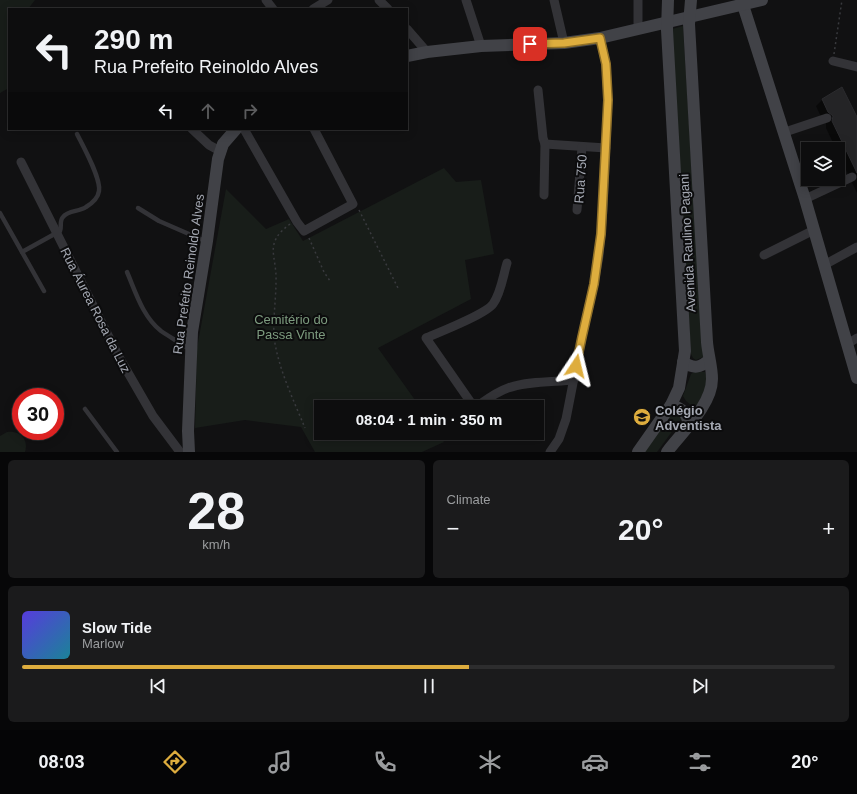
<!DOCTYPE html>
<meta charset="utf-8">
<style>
body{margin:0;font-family:Arial,sans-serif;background:#1b1b1c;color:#f1f3f6;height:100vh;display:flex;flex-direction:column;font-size:15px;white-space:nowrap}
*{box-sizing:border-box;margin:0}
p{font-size:13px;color:#9a9c9e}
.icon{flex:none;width:22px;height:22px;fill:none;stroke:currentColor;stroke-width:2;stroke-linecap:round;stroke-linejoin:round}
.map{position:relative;height:452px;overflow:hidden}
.details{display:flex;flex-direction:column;gap:8px;padding:8px;background:#070708;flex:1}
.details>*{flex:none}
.hud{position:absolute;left:8px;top:8px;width:400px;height:122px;border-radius:0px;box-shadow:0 2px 10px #0003,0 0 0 1px #2d2d2e;background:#0d0d0e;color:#f1f3f6;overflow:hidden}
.fabs{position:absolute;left:801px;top:142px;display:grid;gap:8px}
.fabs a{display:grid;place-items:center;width:44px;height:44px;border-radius:0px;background:#0d0d0e;box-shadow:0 2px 10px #0003,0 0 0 1px #2d2d2e;font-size:20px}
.speed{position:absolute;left:12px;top:388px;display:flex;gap:8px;font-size:20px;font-weight:700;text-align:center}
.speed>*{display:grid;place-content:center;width:52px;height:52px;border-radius:50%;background:#0d0d0e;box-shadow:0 2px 10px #0003,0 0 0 1px #2d2d2e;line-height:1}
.speed .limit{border:6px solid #d22;background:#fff;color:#111}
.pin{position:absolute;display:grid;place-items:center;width:34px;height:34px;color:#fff;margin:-17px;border-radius:8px;box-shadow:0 2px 6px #0006}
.me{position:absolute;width:44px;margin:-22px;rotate:10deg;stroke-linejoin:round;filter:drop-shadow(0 0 3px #0008)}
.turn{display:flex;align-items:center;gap:14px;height:84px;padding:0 20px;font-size:18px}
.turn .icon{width:52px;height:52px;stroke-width:2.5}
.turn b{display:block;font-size:28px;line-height:34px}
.lanes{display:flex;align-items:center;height:38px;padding:0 20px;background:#0003;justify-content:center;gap:20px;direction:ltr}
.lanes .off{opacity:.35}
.big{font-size:30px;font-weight:600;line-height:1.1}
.details .widget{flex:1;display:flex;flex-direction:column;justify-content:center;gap:6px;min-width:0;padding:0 14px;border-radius:6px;background:#1b1b1c}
.details .dial{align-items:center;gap:0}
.dial b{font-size:52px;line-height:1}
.song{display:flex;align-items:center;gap:12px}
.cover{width:48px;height:48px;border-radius:6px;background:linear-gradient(135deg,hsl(250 70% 55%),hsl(190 70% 35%))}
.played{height:4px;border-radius:2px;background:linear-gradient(90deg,#dead3e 55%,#2d2d2e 55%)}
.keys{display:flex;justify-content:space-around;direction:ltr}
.heat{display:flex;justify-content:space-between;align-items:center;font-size:22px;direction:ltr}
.details .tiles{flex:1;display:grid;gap:8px;grid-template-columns:1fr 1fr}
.widget:last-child{grid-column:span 2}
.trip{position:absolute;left:314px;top:400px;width:230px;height:40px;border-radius:0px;background:#0d0d0e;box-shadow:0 2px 10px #0003,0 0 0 1px #2d2d2e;font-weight:600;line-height:40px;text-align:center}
.dock{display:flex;height:64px;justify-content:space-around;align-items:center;background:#050506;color:#9a9c9e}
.dock .icon{width:28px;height:28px}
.dock .on{color:#dead3e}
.dock b{font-size:18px;color:#f1f3f6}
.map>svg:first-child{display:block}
.green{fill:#181d19}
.shadow{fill:#0007}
.building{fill:#242426;stroke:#2b2b2e}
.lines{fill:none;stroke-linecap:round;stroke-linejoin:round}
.path{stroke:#393a3e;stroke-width:1.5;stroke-dasharray:2 3;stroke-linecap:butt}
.lane{stroke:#333337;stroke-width:4.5}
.street{stroke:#333337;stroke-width:9}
.secondary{stroke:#414247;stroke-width:12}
.route-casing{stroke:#907028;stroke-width:10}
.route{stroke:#dead3e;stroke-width:7}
.labels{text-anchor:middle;stroke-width:4;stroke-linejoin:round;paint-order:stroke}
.street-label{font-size:13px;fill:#a4a8b2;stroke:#0c0c0d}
.park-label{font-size:13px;fill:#7d9b7f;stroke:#0c0c0d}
.poi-label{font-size:13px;font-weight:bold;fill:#a4a8b2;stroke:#0c0c0d;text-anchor:start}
</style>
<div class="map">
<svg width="857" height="452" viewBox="0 0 857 452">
<rect width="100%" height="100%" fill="#111112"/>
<g class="green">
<polygon points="0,0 35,0 28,9 9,9 9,88 0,93"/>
<polygon points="683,26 702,333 705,354 703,357 696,360 693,358 691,354 672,29"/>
<polygon points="444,168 456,182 481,180 494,254 465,260 471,299 378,348 420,407 321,407 321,433 438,433 444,442 422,452 315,452 301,427 245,420 195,428 197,348 226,189 266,229 289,219 303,241"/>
<path d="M694 372H705C710 384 703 394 697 405L692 406 686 401 683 396 691 374Z"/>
<polygon points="674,411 682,418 657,452 643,452 672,412"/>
<path d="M7 432C20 430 29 440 25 452H0V436Z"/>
</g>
<polygon class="shadow" points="842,89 857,120 857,193 838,153 838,149 836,149 826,128 826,122 822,119 816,106 822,100"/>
<polygon class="building" points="842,87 857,117 857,173 832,121 833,116 828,112 822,99"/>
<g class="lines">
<g class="path">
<polyline points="834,54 842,0"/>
<polyline points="359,210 398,288"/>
<path d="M290 224C263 244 277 255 276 281 276 299 273 318 274 336 277 366 294 401 305 428"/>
<polyline points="309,238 324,272 330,281"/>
</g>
<g class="lane">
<polyline points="138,208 159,221 205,241"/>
<polyline points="0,213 44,291"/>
<path d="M22 252 60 231C62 227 59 221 63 217 68 210 79 212 86 207 91 204 98 198 99 191 101 178 83 146 77 134"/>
<path d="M127 272C136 293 143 317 161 331 170 337 180 343 189 349"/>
<polyline points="85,409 117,452"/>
</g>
<g class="street">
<polyline points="266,0 273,9"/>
<polyline points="379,0 388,9"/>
<polyline points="466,0 481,46"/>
<polyline points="554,0 564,43"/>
<polyline points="638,0 638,29"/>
<polyline points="313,9 328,0"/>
<polyline points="407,29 427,52"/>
<polyline points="833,61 857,67"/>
<polyline points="538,90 543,138 545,144 606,148"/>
<polyline points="192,129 209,145 220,151"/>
<polyline points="244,129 297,222 304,231 353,204 314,129"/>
<polyline points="785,132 827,118"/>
<polyline points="21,162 119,357 153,416 180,452"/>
<polyline points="544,195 545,144"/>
<polyline points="805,199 852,177"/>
<polyline points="577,210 582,147"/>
<polyline points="764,255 814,230"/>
<polyline points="824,265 857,247"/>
<polyline points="847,344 857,338"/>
<path d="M474 407 426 338C440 332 486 314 493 304 501 293 503 276 507 263"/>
<path d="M476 407C486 400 496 392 508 388 528 381 553 382 574 380"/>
<polyline points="550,452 559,439 566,419 582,337 594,284 599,256 603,210 608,100 606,64 600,38"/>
</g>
<g class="secondary">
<polyline points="743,5 805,199 857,378"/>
<polyline points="407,56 427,52 481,46 564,43 600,38 762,0"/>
<path d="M683 362C694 369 700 368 709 360"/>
<path d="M671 405C682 408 687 413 689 425"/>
<polyline points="189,452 188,431 192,332 207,241 218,159 223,144 236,129"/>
<polyline points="638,452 671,405 679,388 685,351 667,30 668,0"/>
<path d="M667 452C682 432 712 405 712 379 712 367 708 354 707 342L689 24 691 0"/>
</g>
</g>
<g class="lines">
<defs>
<polyline id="route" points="530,44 564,43 600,38 606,64 608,100 601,234 594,284 582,337 576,366"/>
</defs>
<use href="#route" class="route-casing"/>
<use href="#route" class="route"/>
</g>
<defs>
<symbol id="school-disc" viewBox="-11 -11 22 22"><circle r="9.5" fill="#dead3e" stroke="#0c0c0d"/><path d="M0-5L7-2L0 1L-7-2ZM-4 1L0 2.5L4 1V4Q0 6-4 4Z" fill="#111"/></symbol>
</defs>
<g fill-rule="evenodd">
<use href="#school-disc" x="632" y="407" width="20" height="20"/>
</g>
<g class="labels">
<g class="street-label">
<text transform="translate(580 179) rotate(-86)" y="5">Rua 750</text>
<text transform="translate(687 243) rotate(-93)" y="5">Avenida Raulino Pagani</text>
<text transform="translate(188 274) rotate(-82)" y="5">Rua Prefeito Reinoldo Alves</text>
<text transform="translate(96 310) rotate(63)" y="5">Rua Áurea Rosa da Luz</text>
</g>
<g class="park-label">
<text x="291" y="324">Cemitério do<tspan x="291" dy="15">Passa Vinte</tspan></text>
</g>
<g class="poi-label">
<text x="655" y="415">Colégio<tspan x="655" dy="15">Adventista</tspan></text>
</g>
</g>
</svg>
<div class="fabs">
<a><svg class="icon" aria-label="layers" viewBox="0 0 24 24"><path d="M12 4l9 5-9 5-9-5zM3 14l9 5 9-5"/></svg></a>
</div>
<div class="speed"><div class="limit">30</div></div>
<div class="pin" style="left:530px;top:44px;background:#d93025"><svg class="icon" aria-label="arrive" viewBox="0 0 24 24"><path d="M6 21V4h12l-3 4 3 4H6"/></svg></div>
<svg class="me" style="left:576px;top:366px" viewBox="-20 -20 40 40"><path d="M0-17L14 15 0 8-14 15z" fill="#dead3e" stroke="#fff" stroke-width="4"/></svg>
<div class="trip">08:04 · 1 min · 350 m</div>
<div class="hud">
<div class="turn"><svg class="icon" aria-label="left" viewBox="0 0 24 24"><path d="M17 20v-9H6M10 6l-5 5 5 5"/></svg><div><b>290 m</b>Rua Prefeito Reinoldo Alves</div></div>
<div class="lanes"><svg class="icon" aria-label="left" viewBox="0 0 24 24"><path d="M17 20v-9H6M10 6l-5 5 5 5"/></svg><svg class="icon off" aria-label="ahead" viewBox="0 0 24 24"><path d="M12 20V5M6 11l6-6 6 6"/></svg><svg class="icon off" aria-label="right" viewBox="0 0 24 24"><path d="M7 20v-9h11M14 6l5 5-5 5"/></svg></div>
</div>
</div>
<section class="details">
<div class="tiles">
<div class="widget dial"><b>28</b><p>km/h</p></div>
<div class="widget"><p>Climate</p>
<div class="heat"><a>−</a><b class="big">20°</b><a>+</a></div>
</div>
<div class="widget">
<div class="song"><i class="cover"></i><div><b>Slow Tide</b><p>Marlow</p></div></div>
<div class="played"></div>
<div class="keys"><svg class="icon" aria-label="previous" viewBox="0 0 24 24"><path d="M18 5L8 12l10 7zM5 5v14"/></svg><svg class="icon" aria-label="pause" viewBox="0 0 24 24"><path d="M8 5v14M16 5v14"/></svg><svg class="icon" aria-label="next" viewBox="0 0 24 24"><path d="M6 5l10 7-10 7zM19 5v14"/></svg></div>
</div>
</div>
</section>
<nav class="dock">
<b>08:03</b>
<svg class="icon on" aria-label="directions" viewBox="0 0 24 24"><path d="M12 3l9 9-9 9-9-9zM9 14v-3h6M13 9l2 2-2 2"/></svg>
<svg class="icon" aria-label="music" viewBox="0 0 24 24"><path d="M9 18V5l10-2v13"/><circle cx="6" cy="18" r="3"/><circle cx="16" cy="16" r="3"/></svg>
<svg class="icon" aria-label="phone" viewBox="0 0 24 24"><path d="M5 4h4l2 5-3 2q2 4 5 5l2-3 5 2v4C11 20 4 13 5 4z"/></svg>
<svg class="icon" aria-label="climate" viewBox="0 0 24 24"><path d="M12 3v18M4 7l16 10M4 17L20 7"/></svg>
<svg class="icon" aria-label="car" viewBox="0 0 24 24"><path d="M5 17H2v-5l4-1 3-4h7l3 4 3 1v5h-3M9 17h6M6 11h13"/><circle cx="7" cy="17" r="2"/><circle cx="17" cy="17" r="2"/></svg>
<svg class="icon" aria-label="filters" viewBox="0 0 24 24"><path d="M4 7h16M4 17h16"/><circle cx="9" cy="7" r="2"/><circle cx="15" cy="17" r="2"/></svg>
<b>20°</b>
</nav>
